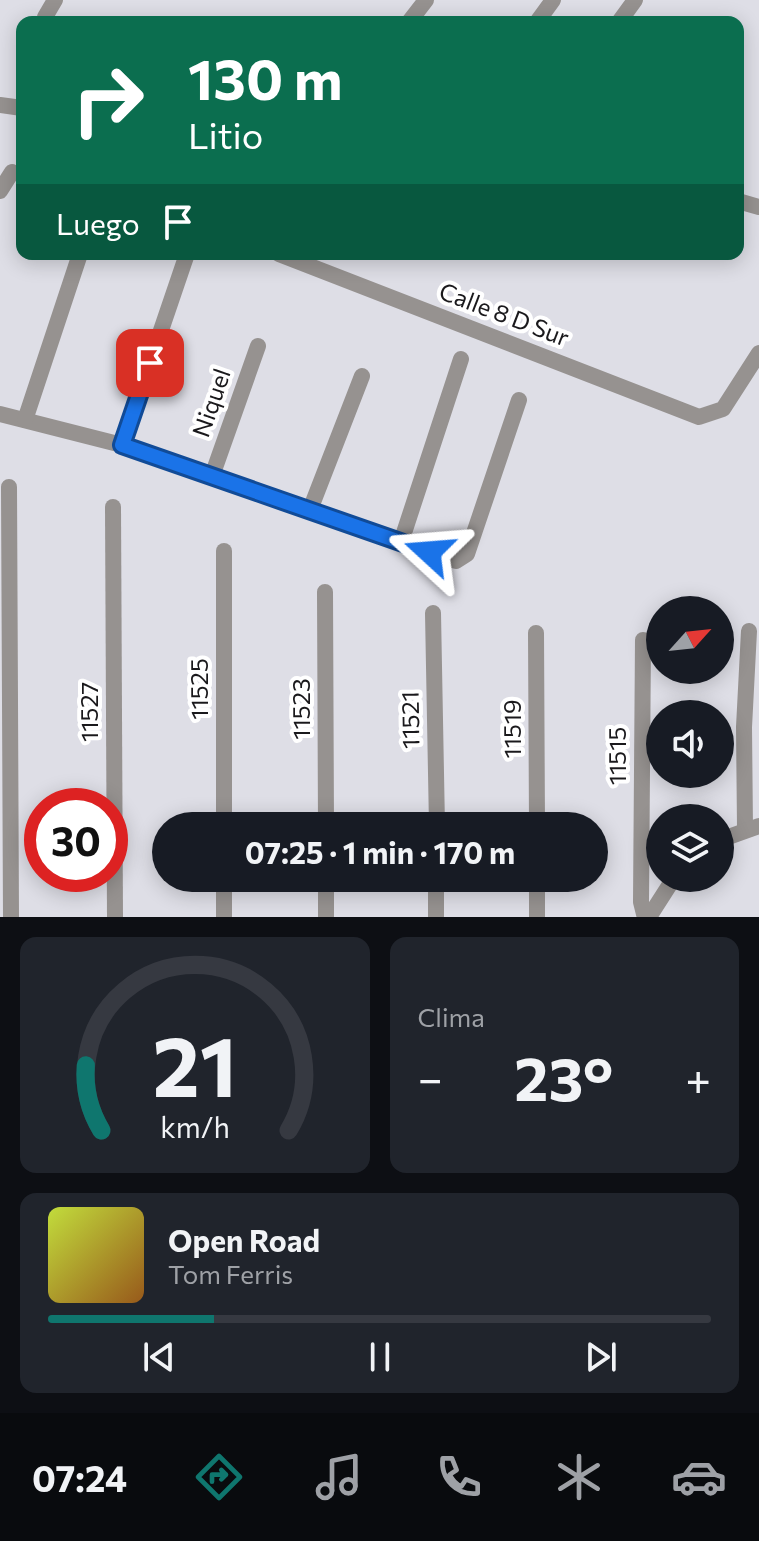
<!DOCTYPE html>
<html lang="es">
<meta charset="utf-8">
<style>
body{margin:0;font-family:Commissioner,sans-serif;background:#20242c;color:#f1f3f6;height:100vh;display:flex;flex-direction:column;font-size:30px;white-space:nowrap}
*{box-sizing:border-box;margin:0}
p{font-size:26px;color:#9ea1a6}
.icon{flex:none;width:44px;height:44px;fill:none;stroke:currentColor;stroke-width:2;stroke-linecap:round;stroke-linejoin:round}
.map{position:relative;height:917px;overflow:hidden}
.drawer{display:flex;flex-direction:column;gap:20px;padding:20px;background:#0d0f14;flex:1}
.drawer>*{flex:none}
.banner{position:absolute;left:16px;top:16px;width:728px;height:244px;border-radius:16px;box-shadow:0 4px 20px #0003;background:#0b6e4f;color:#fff;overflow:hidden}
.needle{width:52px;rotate:63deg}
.fabs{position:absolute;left:646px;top:596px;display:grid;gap:16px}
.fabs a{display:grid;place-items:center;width:88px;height:88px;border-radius:50%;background:#171b24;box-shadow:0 4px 20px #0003;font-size:40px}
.speed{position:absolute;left:24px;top:788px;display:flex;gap:16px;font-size:40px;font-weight:700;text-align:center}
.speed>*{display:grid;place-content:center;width:104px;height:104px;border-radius:50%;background:#171b24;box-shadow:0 4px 20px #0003;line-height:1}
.speed .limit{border:12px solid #d22;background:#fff;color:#111}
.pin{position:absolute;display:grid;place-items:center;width:68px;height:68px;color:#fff;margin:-34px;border-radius:16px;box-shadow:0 4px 12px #0006}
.me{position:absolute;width:88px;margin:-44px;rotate:289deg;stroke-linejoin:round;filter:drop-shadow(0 0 6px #0008)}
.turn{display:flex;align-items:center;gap:28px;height:168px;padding:0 40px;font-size:36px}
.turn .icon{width:104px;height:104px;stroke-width:2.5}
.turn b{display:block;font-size:56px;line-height:68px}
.then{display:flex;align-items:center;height:76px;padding:0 40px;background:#0003;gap:16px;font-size:30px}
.big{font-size:60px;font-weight:700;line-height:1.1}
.drawer .tile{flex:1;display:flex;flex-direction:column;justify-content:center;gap:12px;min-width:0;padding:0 28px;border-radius:16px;background:#20242c}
.drawer .dial{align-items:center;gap:0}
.dial svg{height:208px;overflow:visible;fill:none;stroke:#363941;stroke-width:7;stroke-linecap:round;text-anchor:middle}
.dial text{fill:#f1f3f6;stroke:none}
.song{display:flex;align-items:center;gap:24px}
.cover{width:96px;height:96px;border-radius:12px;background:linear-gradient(135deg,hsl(70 70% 55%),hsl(30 70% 35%))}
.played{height:8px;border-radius:4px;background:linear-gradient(90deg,#0f766e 25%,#363941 25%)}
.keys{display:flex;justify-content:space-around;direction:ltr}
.heat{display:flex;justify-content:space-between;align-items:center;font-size:44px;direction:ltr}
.drawer .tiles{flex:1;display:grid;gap:20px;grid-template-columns:1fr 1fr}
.tile:last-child{grid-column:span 2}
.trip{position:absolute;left:152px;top:812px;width:456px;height:80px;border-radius:40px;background:#171b24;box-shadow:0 4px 20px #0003;font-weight:700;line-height:80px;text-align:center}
.dock{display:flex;height:128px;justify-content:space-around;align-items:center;background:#090b0e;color:#9ea1a6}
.dock .icon{width:56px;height:56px}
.dock .current{color:#0f766e}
.dock b{font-size:36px;color:#f1f3f6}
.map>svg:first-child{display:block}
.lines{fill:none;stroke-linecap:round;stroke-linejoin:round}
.street{stroke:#969290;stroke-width:16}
.route-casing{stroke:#114b97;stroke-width:20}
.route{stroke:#1a73e8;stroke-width:14}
.labels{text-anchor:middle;stroke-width:8;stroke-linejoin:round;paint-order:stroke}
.street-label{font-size:24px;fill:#1a191c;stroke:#fff}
</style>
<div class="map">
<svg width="759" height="917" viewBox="0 0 759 917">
<rect width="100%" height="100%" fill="#dedee6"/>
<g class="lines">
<g class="street">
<polyline points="46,22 45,17 55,0"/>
<polyline points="409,22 426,0"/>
<polyline points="537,22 553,0"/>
<polyline points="619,22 635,0"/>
<polyline points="0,105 22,108"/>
<polyline points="0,191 12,172"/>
<polyline points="738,201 759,207"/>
<polyline points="279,254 699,417 723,409 759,353"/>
<polyline points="0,414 122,445 456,561 467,554 519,400"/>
<polyline points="25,420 80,254"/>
<polyline points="122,445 187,254"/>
<polyline points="212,476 258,346"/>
<polyline points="9,487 11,917"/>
<polyline points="113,507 115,917"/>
<polyline points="310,510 362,376"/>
<polyline points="401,542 461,359"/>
<polyline points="224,551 224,826"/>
<polyline points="325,592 326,826"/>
<polyline points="433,613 437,826"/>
<polyline points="536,633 537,826"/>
<polyline points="643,640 641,902 644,914 649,917"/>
<polyline points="745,828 744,727 749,631"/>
<polyline points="720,840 759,826"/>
<polyline points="224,878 224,917"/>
<polyline points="326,878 326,917"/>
<polyline points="537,878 537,917"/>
<polyline points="436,917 436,878"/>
<polyline points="649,917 674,878"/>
</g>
</g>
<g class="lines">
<defs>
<polyline id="route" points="150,363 122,445 429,552"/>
</defs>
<use href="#route" class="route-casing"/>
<use href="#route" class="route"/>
</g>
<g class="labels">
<g class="street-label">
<text transform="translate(504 315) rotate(21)" y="8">Calle 8 D Sur</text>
<text transform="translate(212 403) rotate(-71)" y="8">Niquel</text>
<text transform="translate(200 689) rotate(-90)" y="8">11525</text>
<text transform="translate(302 709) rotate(-90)" y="8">11523</text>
<text transform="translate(90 712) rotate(-90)" y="8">11527</text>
<text transform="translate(411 720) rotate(-91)" y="8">11521</text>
<text transform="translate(513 729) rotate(-90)" y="8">11519</text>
<text transform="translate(618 756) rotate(-90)" y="8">11515</text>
</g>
</g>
</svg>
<div class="fabs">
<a><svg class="needle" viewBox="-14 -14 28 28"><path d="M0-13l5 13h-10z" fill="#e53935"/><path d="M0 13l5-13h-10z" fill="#9ea1a6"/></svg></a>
<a><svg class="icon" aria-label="sound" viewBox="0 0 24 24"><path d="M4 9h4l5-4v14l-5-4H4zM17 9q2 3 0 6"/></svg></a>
<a><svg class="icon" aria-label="layers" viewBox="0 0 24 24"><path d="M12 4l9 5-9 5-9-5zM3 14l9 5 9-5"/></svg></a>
</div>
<div class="speed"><div class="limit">30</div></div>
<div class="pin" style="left:150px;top:363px;background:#d93025"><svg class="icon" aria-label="arrive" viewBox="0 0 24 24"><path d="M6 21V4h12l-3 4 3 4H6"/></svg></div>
<svg class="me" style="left:429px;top:552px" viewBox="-20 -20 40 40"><path d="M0-17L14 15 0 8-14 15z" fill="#1a73e8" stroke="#fff" stroke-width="4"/></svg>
<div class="trip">07:25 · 1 min · 170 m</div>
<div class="banner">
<div class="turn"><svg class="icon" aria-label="right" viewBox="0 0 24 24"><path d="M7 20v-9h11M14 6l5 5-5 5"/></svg><div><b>130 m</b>Litio</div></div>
<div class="then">Luego<svg class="icon" aria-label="arrive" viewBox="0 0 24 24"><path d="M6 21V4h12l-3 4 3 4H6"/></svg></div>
</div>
</div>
<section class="drawer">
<div class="tiles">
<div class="tile dial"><svg viewBox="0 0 100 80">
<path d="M14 69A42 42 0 1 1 86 69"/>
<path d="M14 69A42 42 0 0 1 8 44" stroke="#0f766e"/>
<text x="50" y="56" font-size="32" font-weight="700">21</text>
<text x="50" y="72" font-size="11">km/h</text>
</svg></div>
<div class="tile"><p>Clima</p>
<div class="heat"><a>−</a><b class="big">23°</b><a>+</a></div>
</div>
<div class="tile">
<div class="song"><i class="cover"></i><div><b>Open Road</b><p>Tom Ferris</p></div></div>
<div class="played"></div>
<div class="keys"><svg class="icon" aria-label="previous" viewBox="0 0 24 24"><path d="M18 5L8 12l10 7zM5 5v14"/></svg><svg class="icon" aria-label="pause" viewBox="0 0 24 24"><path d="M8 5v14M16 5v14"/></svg><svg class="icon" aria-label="next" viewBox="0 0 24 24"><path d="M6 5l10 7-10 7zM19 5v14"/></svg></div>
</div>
</div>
</section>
<nav class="dock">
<b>07:24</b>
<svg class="icon current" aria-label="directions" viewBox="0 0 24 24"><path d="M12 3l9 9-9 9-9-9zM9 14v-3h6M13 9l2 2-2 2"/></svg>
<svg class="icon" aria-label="music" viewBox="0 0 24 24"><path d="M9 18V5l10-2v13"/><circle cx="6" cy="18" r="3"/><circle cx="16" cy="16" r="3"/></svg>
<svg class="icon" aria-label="phone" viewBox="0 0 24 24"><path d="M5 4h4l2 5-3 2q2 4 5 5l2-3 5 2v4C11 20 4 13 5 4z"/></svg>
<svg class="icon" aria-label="climate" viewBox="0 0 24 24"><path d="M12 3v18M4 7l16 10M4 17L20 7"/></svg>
<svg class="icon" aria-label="car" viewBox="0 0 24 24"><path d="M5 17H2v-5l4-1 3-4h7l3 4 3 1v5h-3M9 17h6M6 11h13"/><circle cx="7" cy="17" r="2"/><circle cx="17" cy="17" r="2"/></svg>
</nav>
